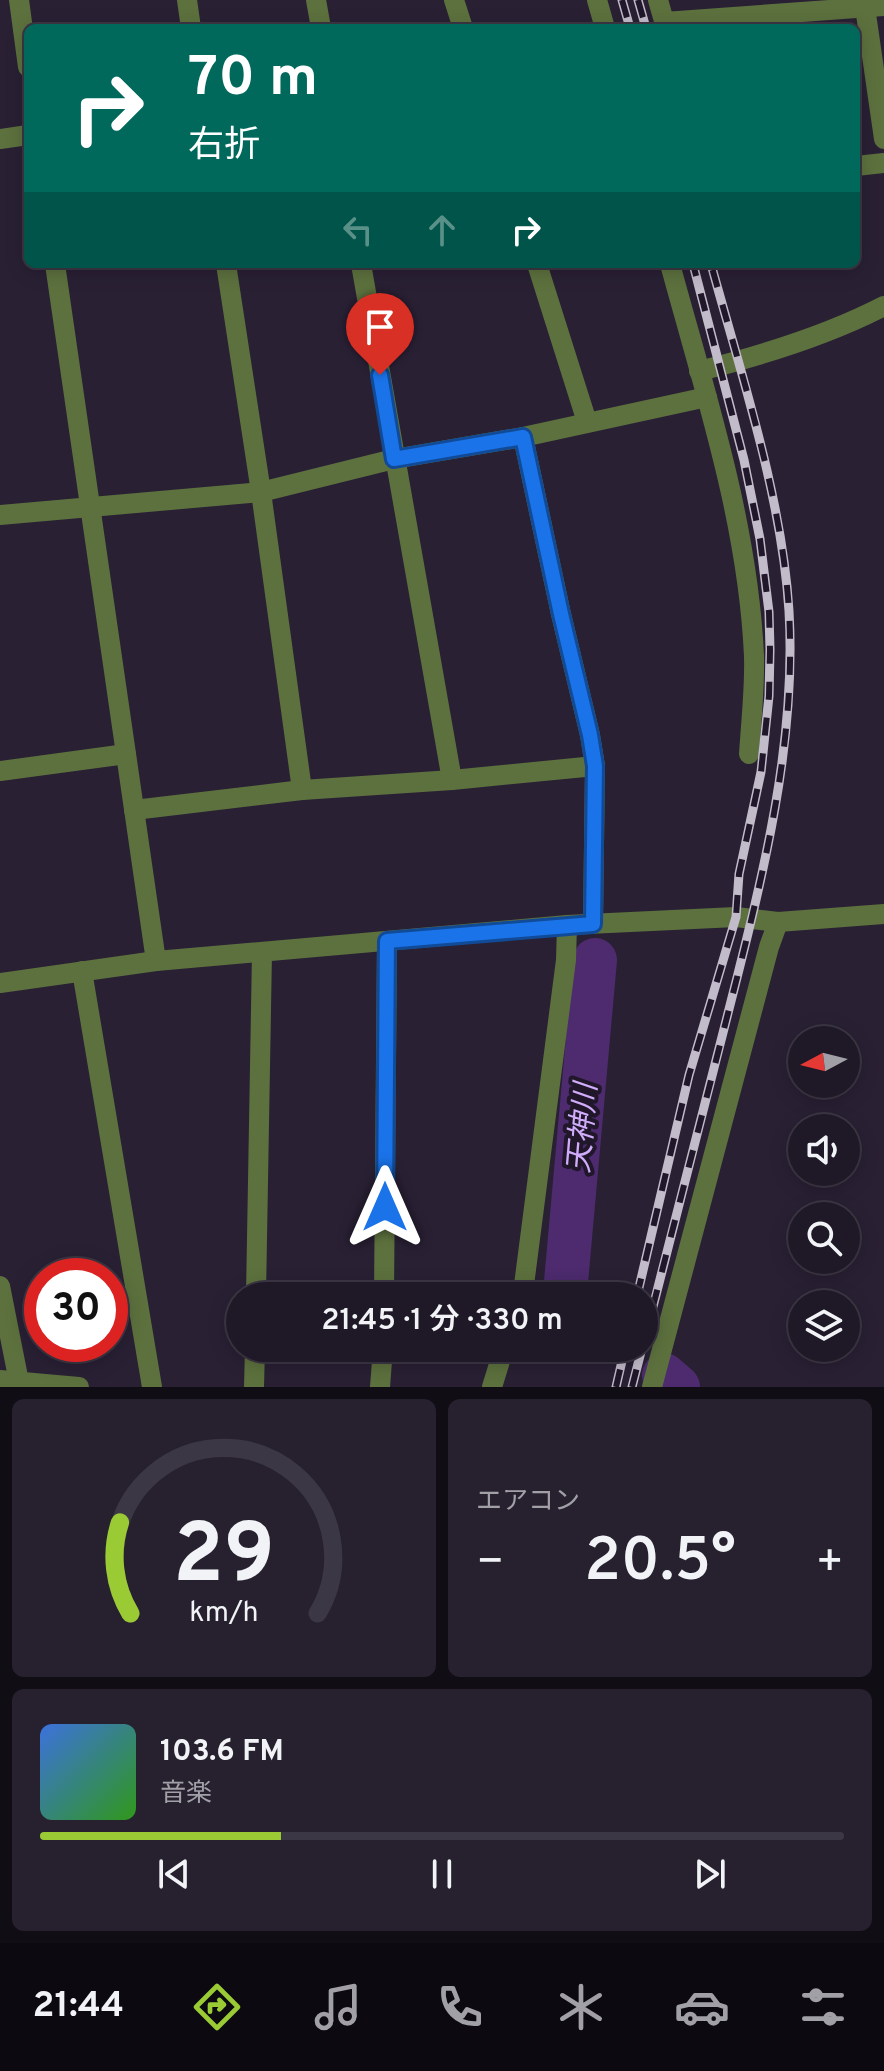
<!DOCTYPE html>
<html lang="ja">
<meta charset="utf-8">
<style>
body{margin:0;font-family:Overpass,"Noto Sans JP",sans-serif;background:#27212f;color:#f1f3f6;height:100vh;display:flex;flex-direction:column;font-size:30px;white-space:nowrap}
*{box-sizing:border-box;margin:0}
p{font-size:26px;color:#a1a0a7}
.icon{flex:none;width:44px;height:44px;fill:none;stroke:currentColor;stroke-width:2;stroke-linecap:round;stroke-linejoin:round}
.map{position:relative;height:1387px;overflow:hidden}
.panel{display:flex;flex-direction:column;gap:12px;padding:12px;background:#110d15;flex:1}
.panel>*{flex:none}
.hud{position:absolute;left:24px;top:24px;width:836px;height:244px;border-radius:12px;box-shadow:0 4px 20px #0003,0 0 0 2px #3c3744;background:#00695c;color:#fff;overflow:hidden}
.needle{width:52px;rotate:263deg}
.controls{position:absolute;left:788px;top:1026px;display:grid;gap:16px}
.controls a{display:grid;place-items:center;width:72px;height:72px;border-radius:50%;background:#1f1827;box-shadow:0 4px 20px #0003,0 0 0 2px #3c3744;font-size:40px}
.speed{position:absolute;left:24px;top:1258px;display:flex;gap:16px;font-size:40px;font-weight:700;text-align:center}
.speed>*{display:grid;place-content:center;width:104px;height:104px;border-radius:50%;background:#1f1827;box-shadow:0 4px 20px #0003,0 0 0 2px #3c3744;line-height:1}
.speed .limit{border:12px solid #d22;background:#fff;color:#111}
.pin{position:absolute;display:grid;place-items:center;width:68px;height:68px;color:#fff;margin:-82px -34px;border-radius:50% 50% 50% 0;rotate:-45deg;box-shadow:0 0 8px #0007}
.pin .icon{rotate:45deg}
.me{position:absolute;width:88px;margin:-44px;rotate:0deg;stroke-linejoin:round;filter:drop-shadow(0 0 6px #0008)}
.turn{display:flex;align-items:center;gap:28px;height:168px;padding:0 32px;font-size:36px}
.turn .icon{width:104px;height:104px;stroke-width:2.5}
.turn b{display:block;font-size:56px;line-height:68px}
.lanes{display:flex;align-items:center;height:76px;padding:0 32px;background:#0003;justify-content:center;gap:40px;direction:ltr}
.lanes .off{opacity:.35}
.big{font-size:60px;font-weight:600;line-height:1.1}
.panel .tile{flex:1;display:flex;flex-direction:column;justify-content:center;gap:12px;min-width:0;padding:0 28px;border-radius:12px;background:#27212f}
.panel .dial{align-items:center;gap:0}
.dial svg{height:208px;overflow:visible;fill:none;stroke:#3c3744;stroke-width:7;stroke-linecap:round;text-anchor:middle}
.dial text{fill:#f1f3f6;stroke:none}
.song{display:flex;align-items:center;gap:24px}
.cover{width:96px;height:96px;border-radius:12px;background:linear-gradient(135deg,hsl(220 70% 55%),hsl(110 70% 35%))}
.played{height:8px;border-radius:4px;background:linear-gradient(90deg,#9acb34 30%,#3c3744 30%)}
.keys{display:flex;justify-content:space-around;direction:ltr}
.heat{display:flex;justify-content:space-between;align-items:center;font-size:44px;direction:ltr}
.panel .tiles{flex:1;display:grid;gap:12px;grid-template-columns:1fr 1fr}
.tile:last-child{grid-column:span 2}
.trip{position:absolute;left:226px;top:1282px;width:432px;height:80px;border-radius:40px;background:#1f1827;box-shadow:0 4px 20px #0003,0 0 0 2px #3c3744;font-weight:600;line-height:80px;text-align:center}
.tabs{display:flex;height:128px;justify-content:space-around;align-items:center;background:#0c0a10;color:#a1a0a7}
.tabs .icon{width:56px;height:56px}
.tabs .current{color:#9acb34}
.tabs b{font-size:36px;color:#f1f3f6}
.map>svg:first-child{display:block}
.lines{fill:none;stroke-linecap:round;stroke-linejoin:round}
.river{stroke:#4d2b6e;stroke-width:44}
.minor{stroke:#5d713e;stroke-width:20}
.rail-casing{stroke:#c2bbca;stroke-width:9}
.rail{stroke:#20172a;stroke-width:6;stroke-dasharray:18;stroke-linecap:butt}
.route-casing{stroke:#114b97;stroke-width:20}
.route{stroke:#1a73e8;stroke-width:14}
.labels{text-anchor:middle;stroke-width:8;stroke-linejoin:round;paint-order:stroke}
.water-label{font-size:30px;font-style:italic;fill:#d0acfb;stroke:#20172a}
</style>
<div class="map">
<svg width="884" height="1387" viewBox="0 0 884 1387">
<rect width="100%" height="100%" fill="#292034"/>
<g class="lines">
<g class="river">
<polyline points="568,1296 565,1293 595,960"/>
<polyline points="664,1375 678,1387"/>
</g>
<g class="minor">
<polyline points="19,0 28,67"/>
<polyline points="187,0 191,28"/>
<polyline points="316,0 321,28"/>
<polyline points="454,0 463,28"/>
<polyline points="597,0 605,28"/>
<polyline points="658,0 666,28"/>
<polyline points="864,0 884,139"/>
<polyline points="664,22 884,6"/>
<polyline points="0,139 28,135"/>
<polyline points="856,166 884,163"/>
<polyline points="55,264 156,961"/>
<polyline points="226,264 261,492 302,790"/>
<polyline points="361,264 452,780"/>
<polyline points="537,264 587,422"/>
<path d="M670 264C705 393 748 522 754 656 755 688 751 722 749 754"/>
<path d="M699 371C760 356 828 335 884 306"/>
<polyline points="523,437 561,614 590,735 595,766 593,924"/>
<polyline points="0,515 261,492 394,459 523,437 707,397"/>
<polyline points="0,771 126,754"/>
<polyline points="134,810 302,790 452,780 595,766"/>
<polyline points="82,971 152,1387"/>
<polyline points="0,983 156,961 567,925 736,917 778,922 884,914"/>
<polyline points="0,1286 19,1382"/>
<polyline points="256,1296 262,952"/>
<polyline points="384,1296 387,941"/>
<polyline points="521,1296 524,1285 566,960 567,925"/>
<polyline points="602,1348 605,1349"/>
<polyline points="0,1380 79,1387"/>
<polyline points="254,1387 255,1348"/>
<polyline points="380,1387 383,1348"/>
<polyline points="492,1387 504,1348"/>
<polyline points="652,1387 769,947 778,922"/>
</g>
<defs>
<g id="rail">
<polyline points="622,0 630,28"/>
<polyline points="638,0 646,28"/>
<polyline points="637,1296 689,1075 736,917 739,874 761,772 769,696 770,650 769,612 760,539 744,460 693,264"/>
<path d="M644 1342C671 1235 699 1128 726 1021 760 887 797 749 789 611 782 497 741 374 711 264"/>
<polyline points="616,1387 625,1348"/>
<polyline points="632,1387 642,1348"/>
</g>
</defs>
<use href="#rail" class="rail-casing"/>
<use href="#rail" class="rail"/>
</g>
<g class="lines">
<defs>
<polyline id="route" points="380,375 394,459 523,437 561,614 590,735 595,766 593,924 387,941 385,1207"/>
</defs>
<use href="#route" class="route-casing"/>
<use href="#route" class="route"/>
</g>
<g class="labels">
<g class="water-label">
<text transform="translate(582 1128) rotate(-85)" y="10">天神川</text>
</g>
</g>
</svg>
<div class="controls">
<a><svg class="needle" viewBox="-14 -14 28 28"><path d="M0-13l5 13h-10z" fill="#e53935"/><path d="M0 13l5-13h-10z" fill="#a1a0a7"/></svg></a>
<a><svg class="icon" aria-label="sound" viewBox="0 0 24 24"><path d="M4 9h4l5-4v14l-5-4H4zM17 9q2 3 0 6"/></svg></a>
<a><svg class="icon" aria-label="search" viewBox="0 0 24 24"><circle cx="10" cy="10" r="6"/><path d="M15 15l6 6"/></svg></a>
<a><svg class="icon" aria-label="layers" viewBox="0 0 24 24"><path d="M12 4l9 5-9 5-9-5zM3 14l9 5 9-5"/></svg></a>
</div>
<div class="speed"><div class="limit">30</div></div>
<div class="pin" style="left:380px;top:375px;background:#d93025"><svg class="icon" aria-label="arrive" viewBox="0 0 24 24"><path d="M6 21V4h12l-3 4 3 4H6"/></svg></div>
<svg class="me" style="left:385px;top:1207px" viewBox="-20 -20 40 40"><path d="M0-17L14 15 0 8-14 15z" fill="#1a73e8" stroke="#fff" stroke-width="4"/></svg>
<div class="trip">21:45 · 1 分 · 330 m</div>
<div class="hud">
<div class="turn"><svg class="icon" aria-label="right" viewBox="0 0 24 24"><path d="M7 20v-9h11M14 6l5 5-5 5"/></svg><div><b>70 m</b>右折</div></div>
<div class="lanes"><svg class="icon off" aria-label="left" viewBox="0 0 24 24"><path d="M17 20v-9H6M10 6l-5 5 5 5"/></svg><svg class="icon off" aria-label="ahead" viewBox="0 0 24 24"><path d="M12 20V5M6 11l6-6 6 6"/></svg><svg class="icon" aria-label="right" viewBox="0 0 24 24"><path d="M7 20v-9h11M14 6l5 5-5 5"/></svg></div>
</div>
</div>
<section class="panel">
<div class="tiles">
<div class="tile dial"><svg viewBox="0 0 100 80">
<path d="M14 69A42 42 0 1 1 86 69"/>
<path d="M14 69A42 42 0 0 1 10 34" stroke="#9acb34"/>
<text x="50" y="56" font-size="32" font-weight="700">29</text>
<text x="50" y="72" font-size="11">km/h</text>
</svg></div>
<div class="tile"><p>エアコン</p>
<div class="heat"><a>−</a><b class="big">20.5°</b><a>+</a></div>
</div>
<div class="tile">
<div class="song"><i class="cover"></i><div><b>103.6 FM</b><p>音楽</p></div></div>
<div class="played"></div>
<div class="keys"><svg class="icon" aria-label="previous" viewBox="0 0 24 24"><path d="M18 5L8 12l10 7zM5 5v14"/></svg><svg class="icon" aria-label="pause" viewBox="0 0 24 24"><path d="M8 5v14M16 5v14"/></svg><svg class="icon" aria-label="next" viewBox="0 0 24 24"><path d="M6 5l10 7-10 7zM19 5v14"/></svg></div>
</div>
</div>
</section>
<nav class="tabs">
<b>21:44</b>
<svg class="icon current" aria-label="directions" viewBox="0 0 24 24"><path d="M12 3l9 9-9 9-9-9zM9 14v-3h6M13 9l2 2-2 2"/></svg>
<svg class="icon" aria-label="music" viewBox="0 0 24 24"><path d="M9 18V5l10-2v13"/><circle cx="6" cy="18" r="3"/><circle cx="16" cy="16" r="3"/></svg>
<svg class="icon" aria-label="phone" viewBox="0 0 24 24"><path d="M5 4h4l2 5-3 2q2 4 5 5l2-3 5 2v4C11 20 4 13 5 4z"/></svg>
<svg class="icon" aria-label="climate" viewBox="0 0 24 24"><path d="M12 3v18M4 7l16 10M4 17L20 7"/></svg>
<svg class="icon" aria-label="car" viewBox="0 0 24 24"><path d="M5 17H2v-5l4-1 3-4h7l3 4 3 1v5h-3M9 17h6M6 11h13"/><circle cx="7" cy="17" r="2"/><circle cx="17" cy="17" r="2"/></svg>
<svg class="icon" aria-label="filters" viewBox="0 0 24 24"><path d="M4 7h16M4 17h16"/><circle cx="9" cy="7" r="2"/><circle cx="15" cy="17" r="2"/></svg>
</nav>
